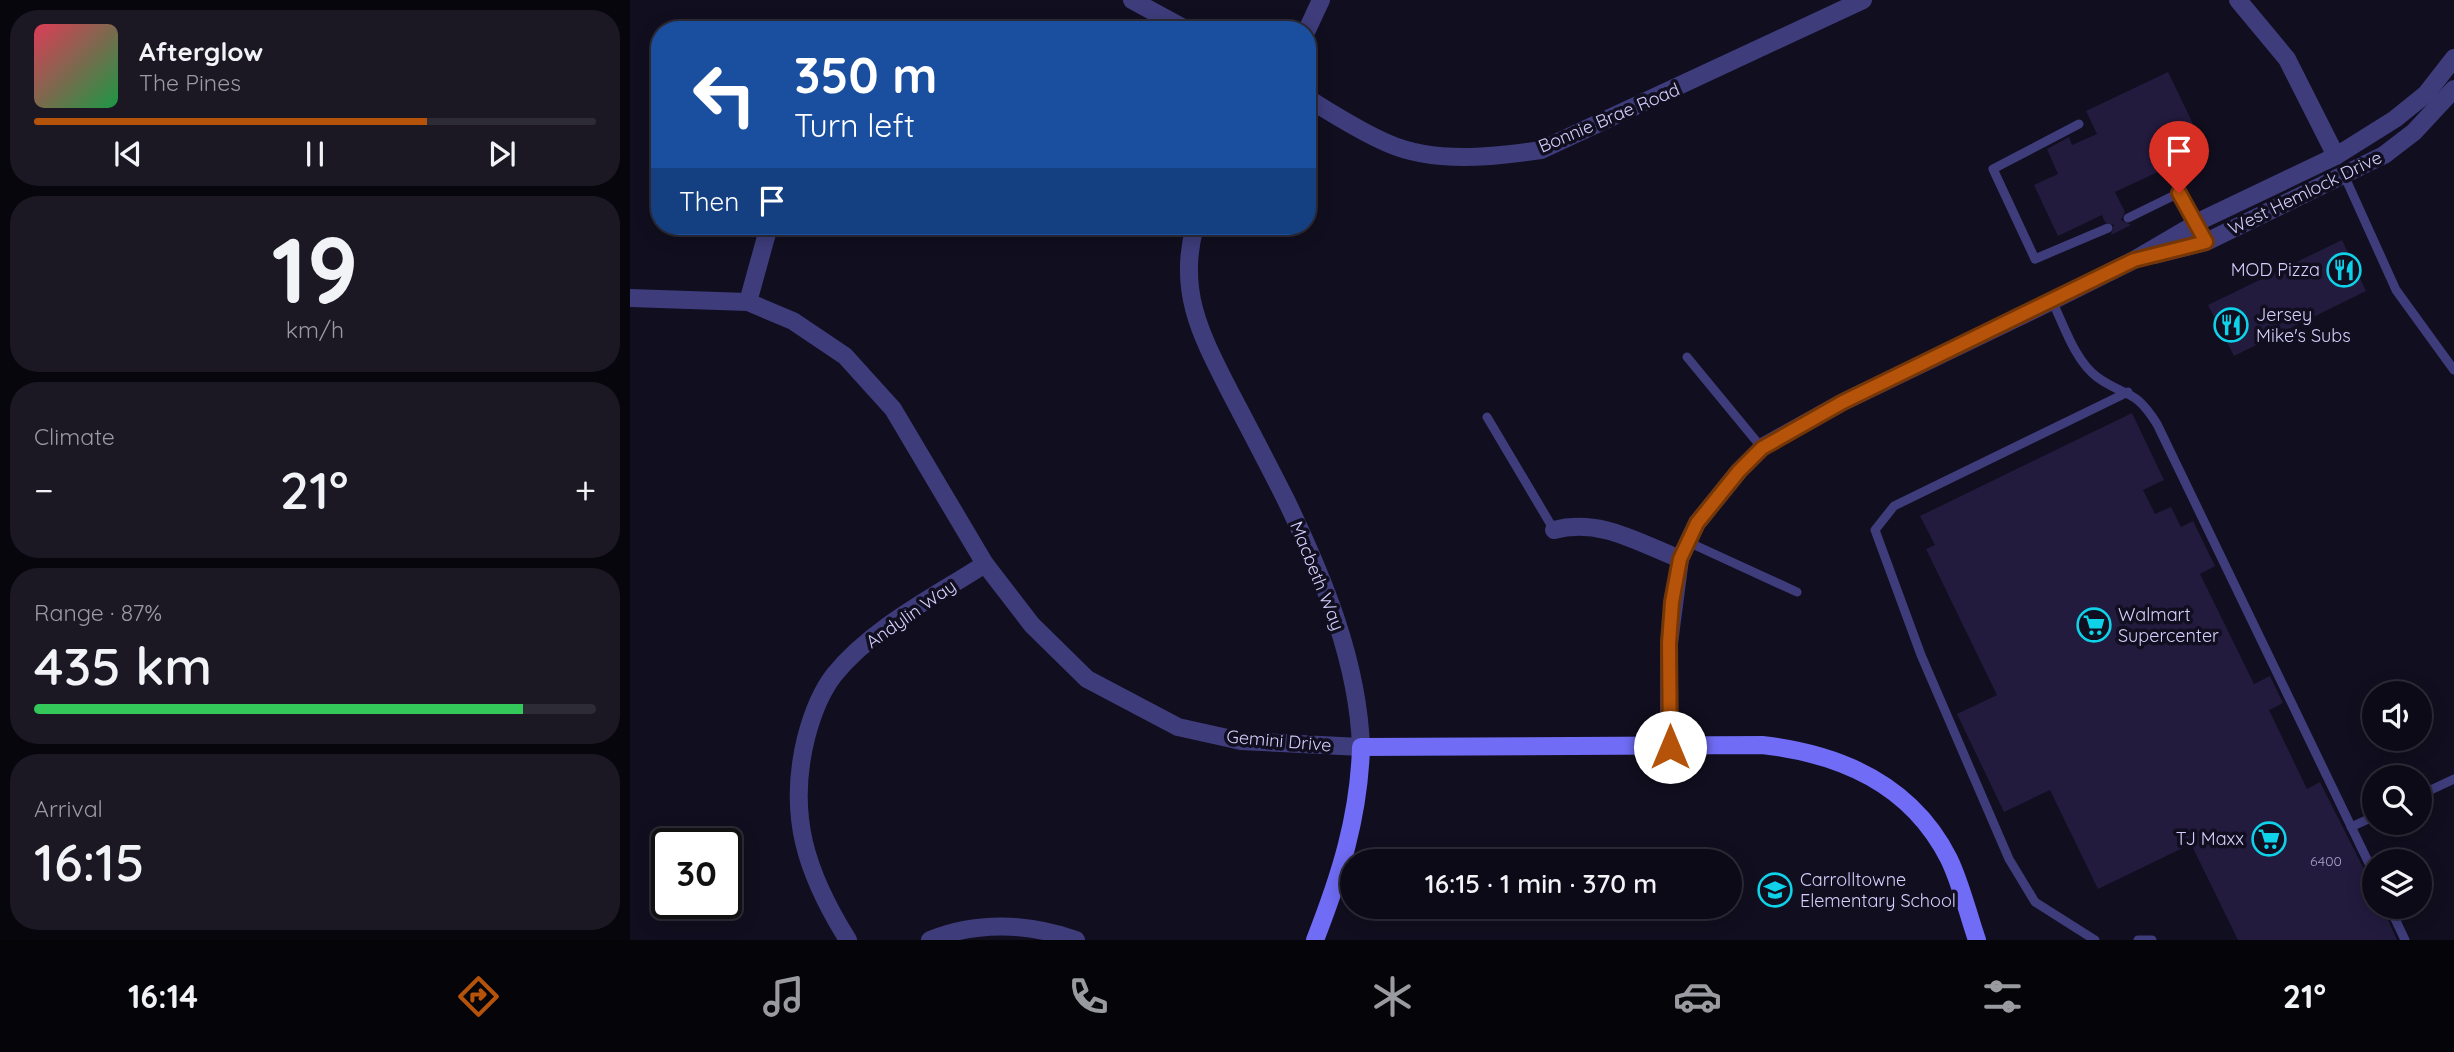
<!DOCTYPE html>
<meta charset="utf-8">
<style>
body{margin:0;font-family:Quicksand,sans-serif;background:#1b1824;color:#f1f3f6;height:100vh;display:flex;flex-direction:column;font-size:26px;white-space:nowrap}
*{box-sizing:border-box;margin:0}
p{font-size:23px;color:#9a9aa1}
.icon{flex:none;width:38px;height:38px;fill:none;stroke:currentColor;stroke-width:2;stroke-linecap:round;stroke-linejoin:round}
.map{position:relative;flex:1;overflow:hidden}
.sheet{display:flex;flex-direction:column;gap:10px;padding:10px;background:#07060d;width:630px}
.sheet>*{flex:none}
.banner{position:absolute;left:21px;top:21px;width:665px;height:214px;border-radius:28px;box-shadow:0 4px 18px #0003,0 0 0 2px #2d2b36;background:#1a4fa0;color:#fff;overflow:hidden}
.buttons{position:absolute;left:1732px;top:681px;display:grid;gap:14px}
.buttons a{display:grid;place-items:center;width:70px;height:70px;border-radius:50%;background:#0d0a17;box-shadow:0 4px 18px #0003,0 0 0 2px #2d2b36;font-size:35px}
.speed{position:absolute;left:21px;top:828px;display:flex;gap:14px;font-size:35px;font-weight:700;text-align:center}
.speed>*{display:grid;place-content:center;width:91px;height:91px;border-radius:50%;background:#0d0a17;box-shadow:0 4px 18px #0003,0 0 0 2px #2d2b36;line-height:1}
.speed .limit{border:4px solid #111;border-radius:10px;background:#fff;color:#111}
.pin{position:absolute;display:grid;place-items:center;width:60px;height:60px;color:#fff;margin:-72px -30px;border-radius:50% 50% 50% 0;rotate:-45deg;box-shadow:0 0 7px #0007}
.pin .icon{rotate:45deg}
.me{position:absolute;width:77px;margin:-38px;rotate:0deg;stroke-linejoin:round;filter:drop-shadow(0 0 5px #0008)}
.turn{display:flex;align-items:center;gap:24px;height:147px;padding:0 28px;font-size:32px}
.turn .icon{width:91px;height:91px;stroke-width:2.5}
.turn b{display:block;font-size:49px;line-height:60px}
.then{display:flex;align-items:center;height:66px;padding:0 28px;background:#0003;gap:14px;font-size:26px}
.big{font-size:52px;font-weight:600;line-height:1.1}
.sheet .tile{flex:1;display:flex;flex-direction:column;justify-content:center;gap:10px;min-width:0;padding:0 24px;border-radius:28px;background:#1b1824}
.sheet .dial{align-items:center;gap:0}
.dial b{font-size:91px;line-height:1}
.song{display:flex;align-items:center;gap:21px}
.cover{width:84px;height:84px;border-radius:10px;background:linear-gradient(135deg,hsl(350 70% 55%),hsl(140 70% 35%))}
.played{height:7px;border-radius:4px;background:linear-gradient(90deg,#b45309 70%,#2d2b36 70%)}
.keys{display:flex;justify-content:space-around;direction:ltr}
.heat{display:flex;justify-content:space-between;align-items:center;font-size:38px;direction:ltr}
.charge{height:10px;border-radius:5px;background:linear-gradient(90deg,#34c759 87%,#2d2b36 0)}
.trip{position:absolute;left:710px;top:849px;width:402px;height:70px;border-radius:35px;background:#0d0a17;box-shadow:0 4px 18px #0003,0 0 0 2px #2d2b36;font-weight:600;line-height:70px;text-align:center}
.menu{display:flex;height:112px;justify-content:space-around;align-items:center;background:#050409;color:#9a9aa1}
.menu .icon{width:49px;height:49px}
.menu .current{color:#b45309}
.menu b{font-size:32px;color:#f1f3f6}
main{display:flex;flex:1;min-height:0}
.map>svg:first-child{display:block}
.building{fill:#221b3e}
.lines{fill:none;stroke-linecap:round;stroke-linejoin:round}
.lane{stroke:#3e3c7b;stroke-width:9}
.street{stroke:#3e3c7b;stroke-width:18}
.secondary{stroke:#706cf5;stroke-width:18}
.route-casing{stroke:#753606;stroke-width:18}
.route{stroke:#b45309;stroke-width:12}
.labels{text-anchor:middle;stroke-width:7;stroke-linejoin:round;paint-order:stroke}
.number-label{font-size:14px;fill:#a8a2cc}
.street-label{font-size:18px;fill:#d4cffc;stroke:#110e1f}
.poi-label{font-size:18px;fill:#d4cffc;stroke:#110e1f;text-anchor:start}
</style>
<main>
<section class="sheet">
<div class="tile">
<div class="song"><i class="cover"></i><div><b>Afterglow</b><p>The Pines</p></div></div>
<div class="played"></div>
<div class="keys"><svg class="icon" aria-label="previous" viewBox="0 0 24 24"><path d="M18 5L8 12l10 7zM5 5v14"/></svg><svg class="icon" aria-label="pause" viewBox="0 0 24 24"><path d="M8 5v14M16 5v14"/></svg><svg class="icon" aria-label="next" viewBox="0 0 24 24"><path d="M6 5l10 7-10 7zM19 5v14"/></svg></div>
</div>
<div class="tile dial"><b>19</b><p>km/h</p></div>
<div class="tile"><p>Climate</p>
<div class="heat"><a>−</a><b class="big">21°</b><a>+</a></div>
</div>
<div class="tile"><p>Range · 87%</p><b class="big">435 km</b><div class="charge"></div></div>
<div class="tile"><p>Arrival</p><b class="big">16:15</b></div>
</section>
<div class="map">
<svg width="1824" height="940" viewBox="0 0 1824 940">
<rect width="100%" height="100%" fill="#110e1f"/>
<g class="building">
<polygon points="1538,72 1564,126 1550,132 1564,162 1535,176 1532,170 1485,192 1495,212 1491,220 1501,225 1481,235 1484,225 1475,222 1472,215 1428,236 1404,185 1428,174 1417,149 1439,137 1442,145 1467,134 1456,111"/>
<polygon points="1712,240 1736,291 1604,356 1578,305"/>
<polygon points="1502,413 1534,480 1513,490 1525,514 1541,507 1551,527 1563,521 1585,566 1570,574 1624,684 1640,676 1653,703 1639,710 1677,789 1690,782 1745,891 1745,906 1752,906 1767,940 1608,940 1561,844 1468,889 1420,790 1374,812 1327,714 1367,695 1296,549 1305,545 1290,516"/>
</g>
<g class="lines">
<g class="lane">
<polyline points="1449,124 1363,169 1405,259 1478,228"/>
<polyline points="1714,175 1766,290 1824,370"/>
<polyline points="1498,218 1549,193 1576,242"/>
<path d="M1422 301C1434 325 1445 361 1467 377 1496 398 1504 387 1527 424L1745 876"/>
<polyline points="1057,357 1132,448"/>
<polyline points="857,417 924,530"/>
<polyline points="1058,542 1167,592"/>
<polyline points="1790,795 1824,779"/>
<polyline points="1721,827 1745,816"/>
<polyline points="1759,906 1775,940"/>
<polyline points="1465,940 1405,902 1379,859 1291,655 1245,530 1264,506 1498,392"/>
<polyline points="1508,940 1522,940"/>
</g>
<g class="street">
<polyline points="502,0 557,30"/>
<polyline points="1608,0 1657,59 1706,156"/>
<polyline points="677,30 691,0"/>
<path d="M677 98C703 114 729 131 757 143 804 164 863 157 911 150L1233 0"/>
<polyline points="1524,255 1576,242 1754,155 1784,132 1824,89"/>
<path d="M0 298 118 302 163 321 215 356 263 409 355 564 402 625 457 679 548 727 611 741 731 747C728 661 693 577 656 500 638 464 619 428 600 392 571 335 547 291 565 226"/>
<polyline points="118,302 139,226"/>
<path d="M924 530C970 518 1007 542 1050 559"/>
<polyline points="1039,747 1039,643 1050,559 1067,523 1109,471 1134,446 1213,402 1422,301 1504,260 1574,219 1706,156 1765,119 1796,94 1824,58"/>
<path d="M218 940C176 873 157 815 176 738 182 715 190 693 204 675 243 627 304 597 355 564"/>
<path d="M300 940C347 921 398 923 446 940"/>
</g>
<path class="secondary" d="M685 940C710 876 729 817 731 747L1132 745C1211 754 1281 784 1319 859 1331 884 1338 914 1347 940"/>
</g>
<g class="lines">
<defs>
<polyline id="route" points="1040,747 1039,643 1042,602 1050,559 1067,523 1109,471 1132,448 1213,402 1504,260 1576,242 1549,193"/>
</defs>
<use href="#route" class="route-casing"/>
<use href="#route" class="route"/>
</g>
<defs>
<symbol id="restaurant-ring" viewBox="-11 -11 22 22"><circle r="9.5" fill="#110e1f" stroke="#0fd1e7" stroke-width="1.5"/><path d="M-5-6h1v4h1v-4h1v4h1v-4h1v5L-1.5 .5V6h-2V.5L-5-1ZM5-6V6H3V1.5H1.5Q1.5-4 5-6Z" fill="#0fd1e7"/></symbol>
<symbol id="supermarket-ring" viewBox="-11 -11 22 22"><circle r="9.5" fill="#110e1f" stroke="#0fd1e7" stroke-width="1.5"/><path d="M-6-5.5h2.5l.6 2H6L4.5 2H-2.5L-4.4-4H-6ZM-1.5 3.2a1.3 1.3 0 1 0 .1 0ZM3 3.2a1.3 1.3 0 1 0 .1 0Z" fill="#0fd1e7"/></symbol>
<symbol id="school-ring" viewBox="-11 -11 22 22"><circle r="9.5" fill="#110e1f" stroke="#0fd1e7" stroke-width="1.5"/><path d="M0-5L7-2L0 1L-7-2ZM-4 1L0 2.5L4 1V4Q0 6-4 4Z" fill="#0fd1e7"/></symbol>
</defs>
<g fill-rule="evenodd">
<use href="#restaurant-ring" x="1695" y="251" width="38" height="38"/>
<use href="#restaurant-ring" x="1582" y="306" width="38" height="38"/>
<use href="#supermarket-ring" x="1445" y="606" width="38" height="38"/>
<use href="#supermarket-ring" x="1620" y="820" width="38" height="38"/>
<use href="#school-ring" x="1126" y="871" width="38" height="38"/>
</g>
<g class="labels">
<g class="number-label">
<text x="1696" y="866">6400</text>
</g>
<g class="street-label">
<text transform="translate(979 118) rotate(-23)" y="6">Bonnie Brae Road</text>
<text transform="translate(1675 193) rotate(-26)" y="6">West Hemlock Drive</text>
<text transform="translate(687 576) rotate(68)" y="6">Macbeth Way</text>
<text transform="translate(281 614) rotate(-35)" y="6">Andylin Way</text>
<text transform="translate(649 741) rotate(5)" y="6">Gemini Drive</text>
</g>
<g class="poi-label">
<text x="1690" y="276" text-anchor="end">MOD Pizza</text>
<text x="1626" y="321">Jersey<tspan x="1626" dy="21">Mike's Subs</tspan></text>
<text x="1488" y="621">Walmart<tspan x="1488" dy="21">Supercenter</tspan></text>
<text x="1614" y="845" text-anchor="end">TJ Maxx</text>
<text x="1170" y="886">Carrolltowne<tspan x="1170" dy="21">Elementary School</tspan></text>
</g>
</g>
</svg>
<div class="buttons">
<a><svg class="icon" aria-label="sound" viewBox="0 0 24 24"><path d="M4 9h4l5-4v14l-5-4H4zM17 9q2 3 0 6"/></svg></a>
<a><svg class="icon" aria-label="search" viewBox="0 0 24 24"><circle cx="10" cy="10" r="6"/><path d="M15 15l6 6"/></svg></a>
<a><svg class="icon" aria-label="layers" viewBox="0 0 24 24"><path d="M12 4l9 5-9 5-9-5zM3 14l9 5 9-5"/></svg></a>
</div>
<div class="speed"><div class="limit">30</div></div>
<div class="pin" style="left:1549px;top:193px;background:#d93025"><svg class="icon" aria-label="arrive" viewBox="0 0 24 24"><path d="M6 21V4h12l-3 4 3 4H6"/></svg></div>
<svg class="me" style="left:1040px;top:747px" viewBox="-20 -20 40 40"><circle r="19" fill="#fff"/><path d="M0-13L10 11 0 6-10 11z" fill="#b45309"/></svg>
<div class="trip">16:15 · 1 min · 370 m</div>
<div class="banner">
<div class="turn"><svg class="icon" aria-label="left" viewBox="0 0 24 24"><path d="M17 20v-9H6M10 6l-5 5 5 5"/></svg><div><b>350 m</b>Turn left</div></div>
<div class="then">Then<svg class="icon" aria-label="arrive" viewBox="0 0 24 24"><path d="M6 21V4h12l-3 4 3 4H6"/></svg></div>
</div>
</div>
</main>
<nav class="menu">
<b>16:14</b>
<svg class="icon current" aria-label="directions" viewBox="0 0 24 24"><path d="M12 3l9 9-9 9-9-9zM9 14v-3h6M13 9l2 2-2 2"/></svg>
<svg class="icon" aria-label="music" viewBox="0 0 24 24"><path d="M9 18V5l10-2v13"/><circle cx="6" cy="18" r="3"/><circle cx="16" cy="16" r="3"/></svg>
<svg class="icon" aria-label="phone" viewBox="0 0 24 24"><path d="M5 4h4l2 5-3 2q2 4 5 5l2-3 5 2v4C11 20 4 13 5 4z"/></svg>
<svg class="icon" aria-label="climate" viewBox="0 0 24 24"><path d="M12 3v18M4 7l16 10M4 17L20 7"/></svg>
<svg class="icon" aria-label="car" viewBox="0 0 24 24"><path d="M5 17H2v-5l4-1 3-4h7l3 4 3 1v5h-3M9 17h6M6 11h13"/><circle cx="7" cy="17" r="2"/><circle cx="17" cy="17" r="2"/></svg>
<svg class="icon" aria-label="filters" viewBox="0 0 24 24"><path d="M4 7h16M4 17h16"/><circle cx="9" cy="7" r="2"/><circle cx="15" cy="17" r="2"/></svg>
<b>21°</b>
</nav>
